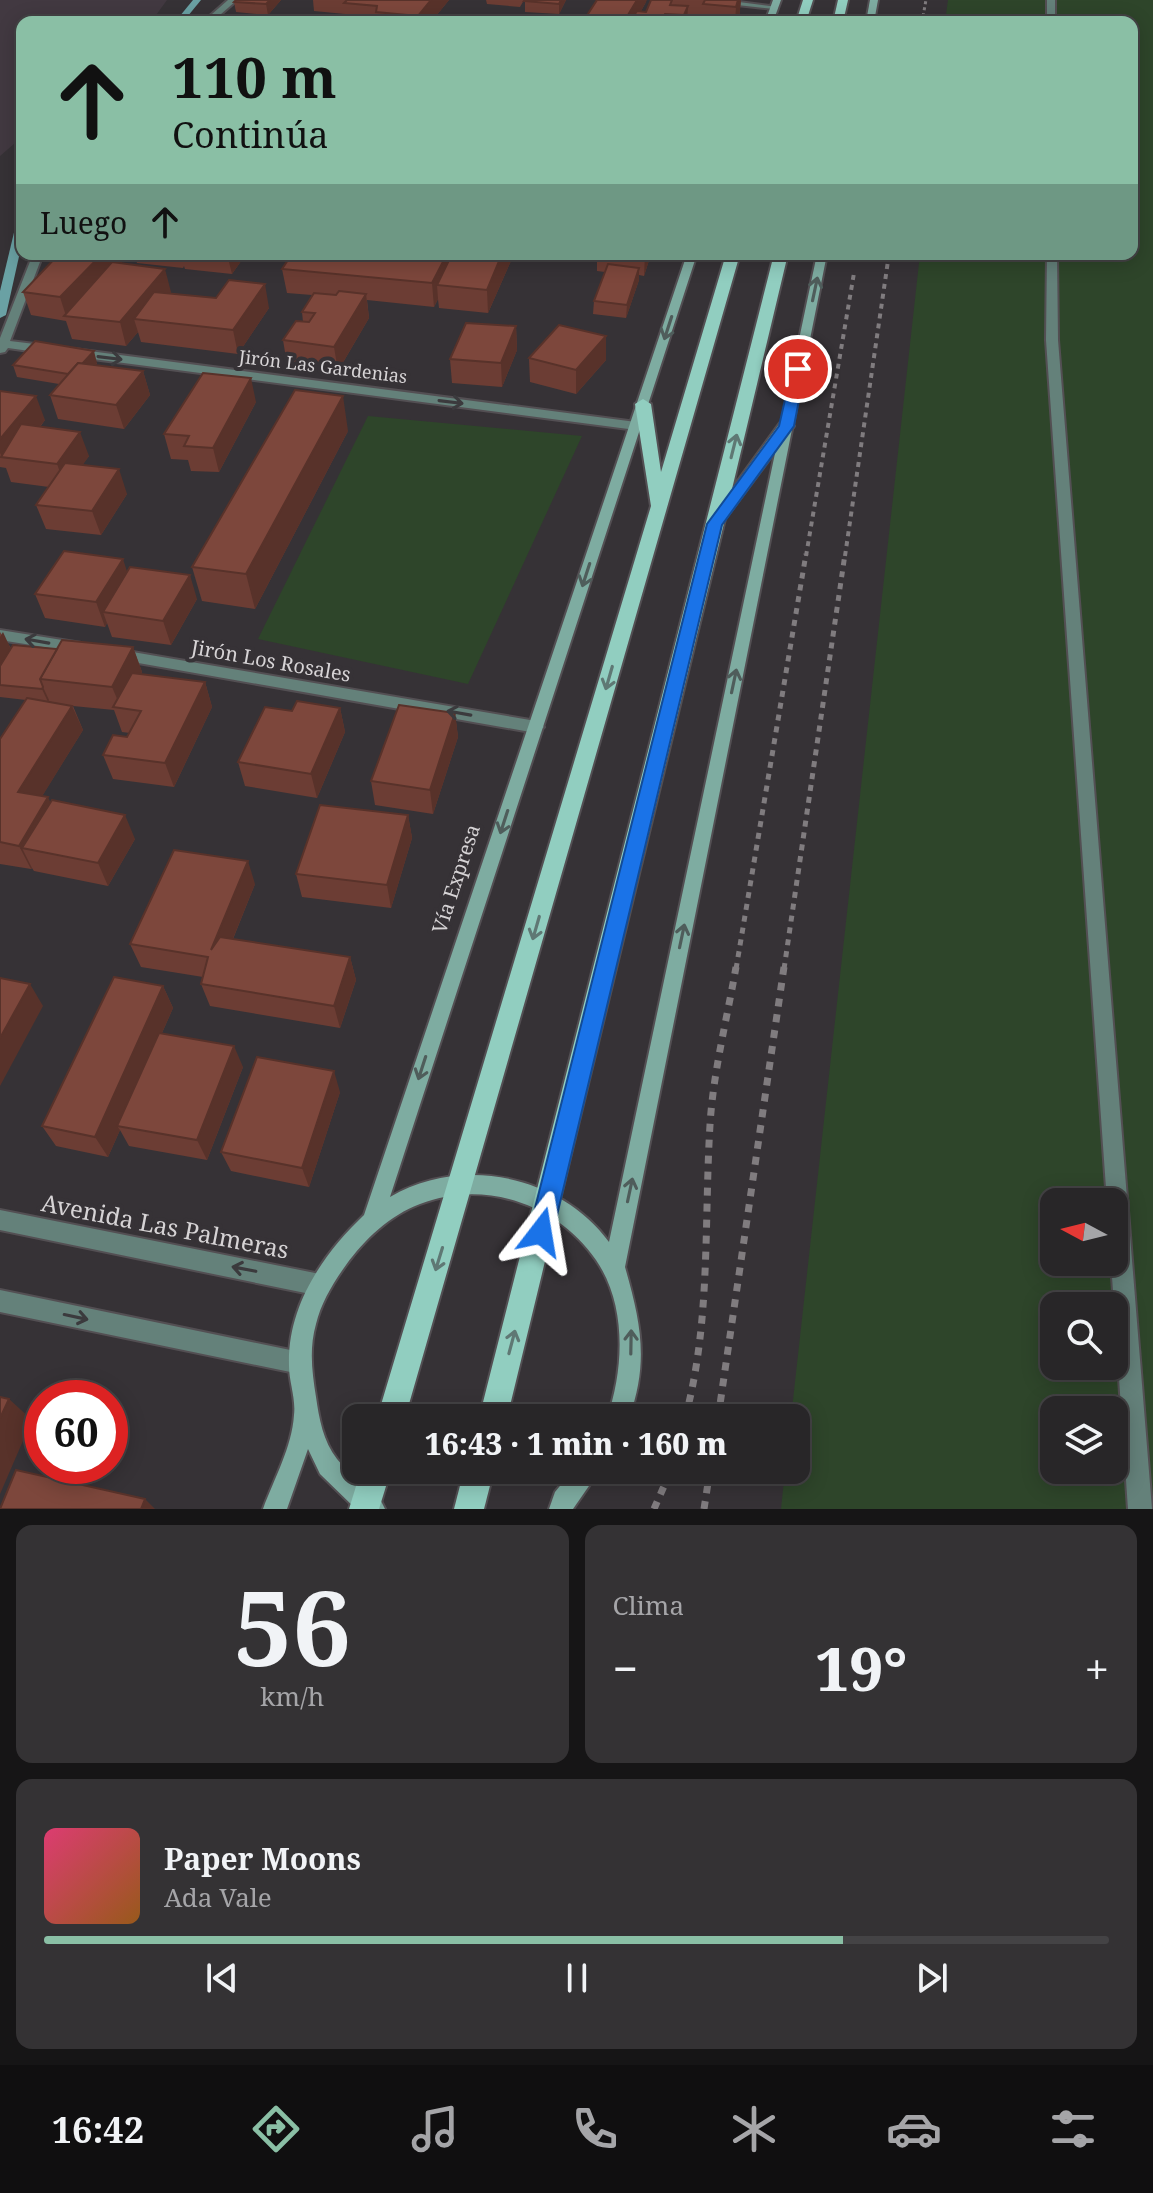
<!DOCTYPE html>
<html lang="es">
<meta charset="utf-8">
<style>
body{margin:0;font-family:"Noto Serif",serif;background:#343234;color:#f1f3f6;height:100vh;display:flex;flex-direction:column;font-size:30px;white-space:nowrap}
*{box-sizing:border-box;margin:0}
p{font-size:26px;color:#a5a5a8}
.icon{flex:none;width:44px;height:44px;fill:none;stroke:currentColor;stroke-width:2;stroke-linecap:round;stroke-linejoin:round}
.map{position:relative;height:1509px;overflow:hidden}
.panel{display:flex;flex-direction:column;gap:16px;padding:16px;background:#161516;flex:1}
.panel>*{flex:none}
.guide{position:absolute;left:16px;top:16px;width:1122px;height:244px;border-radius:16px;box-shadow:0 4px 20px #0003,0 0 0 2px #444345;background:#8abfa5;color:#111;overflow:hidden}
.needle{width:52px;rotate:277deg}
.fabs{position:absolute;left:1040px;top:1188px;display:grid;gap:16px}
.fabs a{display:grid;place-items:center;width:88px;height:88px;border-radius:16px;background:#282628;box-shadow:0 4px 20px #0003,0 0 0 2px #444345;font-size:40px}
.speed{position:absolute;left:24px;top:1380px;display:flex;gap:16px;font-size:40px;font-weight:700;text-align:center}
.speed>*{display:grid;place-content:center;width:104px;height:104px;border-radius:50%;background:#282628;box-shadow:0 4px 20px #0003,0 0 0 2px #444345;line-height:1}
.speed .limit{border:12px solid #d22;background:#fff;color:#111}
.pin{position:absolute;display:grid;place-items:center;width:68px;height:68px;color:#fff;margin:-34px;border:4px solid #fff;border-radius:50%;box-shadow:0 2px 8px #0007}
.me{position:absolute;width:88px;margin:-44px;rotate:14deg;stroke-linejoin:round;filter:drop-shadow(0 0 6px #0008)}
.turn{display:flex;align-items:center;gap:28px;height:168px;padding:0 24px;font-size:36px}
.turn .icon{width:104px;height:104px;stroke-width:2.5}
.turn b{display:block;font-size:56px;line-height:68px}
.then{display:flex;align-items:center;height:76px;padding:0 24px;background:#0003;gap:16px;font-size:30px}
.big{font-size:60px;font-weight:800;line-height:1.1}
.panel .widget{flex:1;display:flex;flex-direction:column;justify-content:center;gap:12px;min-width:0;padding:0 28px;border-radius:16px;background:#343234}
.panel .dial{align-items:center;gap:0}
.dial b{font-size:104px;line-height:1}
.song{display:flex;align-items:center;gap:24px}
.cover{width:96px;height:96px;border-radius:12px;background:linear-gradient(135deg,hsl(340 70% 55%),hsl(30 70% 35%))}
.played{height:8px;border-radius:4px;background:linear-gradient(90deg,#8abfa5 75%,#444345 75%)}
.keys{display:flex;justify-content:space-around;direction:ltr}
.heat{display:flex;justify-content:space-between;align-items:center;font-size:44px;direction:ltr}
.panel .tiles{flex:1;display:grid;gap:16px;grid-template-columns:1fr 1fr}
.widget:last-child{grid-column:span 2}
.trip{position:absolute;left:342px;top:1404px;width:468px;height:80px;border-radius:16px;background:#282628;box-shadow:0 4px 20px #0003,0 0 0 2px #444345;font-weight:800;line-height:80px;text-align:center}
.tab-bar{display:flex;height:128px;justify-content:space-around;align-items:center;background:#100f10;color:#a5a5a8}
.tab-bar .icon{width:56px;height:56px}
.tab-bar .on{color:#8abfa5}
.tab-bar b{font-size:36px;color:#f1f3f6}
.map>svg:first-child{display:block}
.built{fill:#423941}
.green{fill:#2e452a;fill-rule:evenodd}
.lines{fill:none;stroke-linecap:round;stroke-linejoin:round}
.stream{fill:#6aa1a4;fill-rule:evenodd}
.lane-casing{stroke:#534f53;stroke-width:4}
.street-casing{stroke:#534f53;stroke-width:4}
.secondary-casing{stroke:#534f53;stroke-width:4}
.primary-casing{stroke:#534f53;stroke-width:4}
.path-far3{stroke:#807c7f;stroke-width:3;stroke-dasharray:3 3;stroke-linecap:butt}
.path-far2{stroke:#807c7f;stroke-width:4;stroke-dasharray:5 5;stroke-linecap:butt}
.path-far1{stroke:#807c7f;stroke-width:5;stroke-dasharray:6 6;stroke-linecap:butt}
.path{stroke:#807c7f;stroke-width:7;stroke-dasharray:8 8;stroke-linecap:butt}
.lane{fill:#64817a;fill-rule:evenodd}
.street{fill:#64817a;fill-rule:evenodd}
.secondary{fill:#7eaca1;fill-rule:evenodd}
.primary{fill:#91cec0;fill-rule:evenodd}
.wall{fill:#6c3d34}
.shaded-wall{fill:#58322a}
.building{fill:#7d473c;stroke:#58322a;stroke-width:2}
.oneway{stroke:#4f5d5b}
.oneway2{stroke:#3b3a3d}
.oneway3{stroke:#5f7874}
.route{fill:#1a73e8;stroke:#114b97;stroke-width:2}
.labels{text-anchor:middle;stroke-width:8;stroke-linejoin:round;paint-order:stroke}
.far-street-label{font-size:18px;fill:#d6d3d5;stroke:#363236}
.street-label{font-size:20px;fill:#d6d3d5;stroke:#363236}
.near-street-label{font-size:24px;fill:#d6d3d5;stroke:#363236}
</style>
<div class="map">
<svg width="1153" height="1509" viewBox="0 0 1153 1509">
<rect width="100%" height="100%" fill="#363236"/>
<polygon class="built" points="0,0 167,0 151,22 22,22 22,137 0,156"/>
<g class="green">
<path d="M948 0H1153V1509H781L785 1470H796V1418H791L920 254H1132V22H945ZM1054 1202H1114V1262H1054ZM1054 1306H1114V1366H1054ZM1054 1410H1114V1470H1054Z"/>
<polygon points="368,416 582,436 468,684 258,639"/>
</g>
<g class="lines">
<g class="stream">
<polygon points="193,0 201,0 183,22 175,22"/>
<polygon points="22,217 22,243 6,315 0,318 0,291 17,220"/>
</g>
<defs>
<g id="lane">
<rect x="1047" y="0" width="8" height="22"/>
<polygon points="1047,254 1057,254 1058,340 1152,1509 1128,1509 1111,1262 1114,1262 1114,1202 1107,1202 1046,340"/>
</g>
<g id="street">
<polygon points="228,0 237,0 212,22 203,22"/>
<polygon points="692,0 723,0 778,7 774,9"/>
<polygon points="33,254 43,254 10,341 51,346 57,350 51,354 8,348 5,352 0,353 0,338"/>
<polygon points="74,349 636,422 642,426 636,430 70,356 68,353"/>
<polygon points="0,630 81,643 88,648 81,653 0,640"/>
<polygon points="115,649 536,721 544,727 536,733 110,658 108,654 110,650"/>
<polygon points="0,1210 320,1274 328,1277 331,1285 328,1293 320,1296 0,1230"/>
<polygon points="0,1290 300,1352 308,1355 311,1363 308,1371 300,1374 0,1312"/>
</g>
<g id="secondary">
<polygon points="773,0 781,0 773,22 765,22"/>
<polygon points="870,0 878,0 874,22 866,22"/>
<path d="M687 254H697L390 1197C461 1155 560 1175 609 1242L817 254H827L625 1267C641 1323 649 1362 629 1418H607C624 1369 627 1305 596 1260 557 1204 485 1179 420 1204 390 1215 364 1240 346 1265 333 1283 321 1303 316 1324 309 1349 312 1372 316 1397 319 1418 323 1441 337 1459 349 1474 367 1487 381 1501L385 1509H356L320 1474 308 1449 287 1509H263C274 1479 292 1447 294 1415 296 1398 289 1382 289 1366 287 1306 323 1254 364 1215Z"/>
<polygon points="573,1470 600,1470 573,1509 549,1509 555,1492"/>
</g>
<g id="primary">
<polygon points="803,0 813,0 806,22 796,22"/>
<polygon points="838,0 848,0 843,22 833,22"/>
<polygon points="726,254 740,254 405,1418 377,1418 651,506 635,404 643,399 651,404 661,472"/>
<polygon points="774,254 788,254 732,489 780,423 792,423 794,426 725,519 507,1418 479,1418"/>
<polygon points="361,1470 391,1470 379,1509 349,1509"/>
<polygon points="464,1470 494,1470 484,1509 454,1509"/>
</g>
</defs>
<use href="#lane" class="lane-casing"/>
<use href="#street" class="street-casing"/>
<use href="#secondary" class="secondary-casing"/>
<use href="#primary" class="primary-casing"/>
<polyline class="path-far3" points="922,22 926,0"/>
<g class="path-far2">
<polyline points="806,556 854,273"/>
<polyline points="845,556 889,254"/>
</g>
<g class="path-far1">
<polyline points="736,969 806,554"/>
<polyline points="784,969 845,554"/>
</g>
<g class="path">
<path d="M685 1418C711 1324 704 1222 710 1125 713 1073 727 1019 736 967"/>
<polyline points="718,1418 784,967"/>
<polyline points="654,1509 671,1470"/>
<polyline points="704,1509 710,1470"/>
</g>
<use href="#lane" class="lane"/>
<use href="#street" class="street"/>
<use href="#secondary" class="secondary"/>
<use href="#primary" class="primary"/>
</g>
<g class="wall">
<polygon points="236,0 281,0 268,15 236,12 234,2"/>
<polygon points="313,0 449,0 431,22 346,22 345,14 314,11"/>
<polygon points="486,0 524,0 520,7 487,4"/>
<polygon points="525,0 566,0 559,14 525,12"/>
<polygon points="651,0 741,0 739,19 738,22 586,22 586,17 646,2 641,11 646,12"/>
<polygon points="134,254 246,254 232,274 185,269 184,266 183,268 137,263"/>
<polygon points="288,254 450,254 450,258 452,254 514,254 488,313 439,308 438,299 434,307 367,300 369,318 338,371 287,364 283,340 303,322 302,312 312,295 287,293 282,269 289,259"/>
<polygon points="597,254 651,254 644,276 639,275 639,280 626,318 593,314 594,301 605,272 597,271"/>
<polygon points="122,263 171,292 170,293 269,308 238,354 141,342 138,332 126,346 72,339 66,321 31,315 23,292"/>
<polygon points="516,326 517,350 502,387 452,383 450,359"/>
<polygon points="529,358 606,360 576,394 530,382"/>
<polygon points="97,363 96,365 143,371 150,395 124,429 58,419 50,395 59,384 17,377 13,365"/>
<polygon points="0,391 45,420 40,427 89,456 82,465 127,494 101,535 46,529 36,505 49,487 11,482 6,468 0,467"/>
<polygon points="256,402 219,472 191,471 188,460 171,459 164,434"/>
<polygon points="348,431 255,609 202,601 192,567"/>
<polygon points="127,572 197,599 171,645 112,637 107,623 105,627 45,618 35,594"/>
<polygon points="0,632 11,648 57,649 133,647 142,672 141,674 205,682 212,707 174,787 113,779 103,755 127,737 130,733 122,732 114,710 73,706 83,730 42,796 51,803 135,839 108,886 34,871 32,868 31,869 0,864 0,739 26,700 0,697"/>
<polygon points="340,708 345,732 317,798 245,786 238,762 292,711"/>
<polygon points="455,713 458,737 433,814 375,805 371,781"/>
<polygon points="408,815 412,838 391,908 302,897 296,874"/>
<polygon points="255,884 233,939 350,957 356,980 340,1028 210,1006 201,984 203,977 141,967 130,944"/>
<polygon points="163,986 173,1008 162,1033 243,1067 207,1160 129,1146 120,1130 108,1157 56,1146 42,1126"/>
<polygon points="340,1092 309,1187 231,1171 221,1152"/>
</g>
<g class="shaded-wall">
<polygon points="270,0 281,0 268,15 266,4"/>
<polygon points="431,0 449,0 431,22 419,22 418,16"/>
<polygon points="561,0 566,0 559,14 559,4"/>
<polygon points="637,0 647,0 646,2 635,22 625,20"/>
<polygon points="738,0 741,0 739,19 738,22 735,22 736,7"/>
<polygon points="688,6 687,22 684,22 684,15"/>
<polygon points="102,254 130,254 72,316 66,316 60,297"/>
<polygon points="227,254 246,254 232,274"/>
<polygon points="389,254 407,254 392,280"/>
<polygon points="447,254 450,254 451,272 437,285 438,299 434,307 432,283"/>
<polygon points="502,254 514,254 488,313 487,290"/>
<polygon points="645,254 651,254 644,276"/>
<polygon points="639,268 639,280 626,318 627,305"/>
<polygon points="165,269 171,292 148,320 134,319 138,332 126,346 120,322"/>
<polygon points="265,284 269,308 238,354 233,330"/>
<polygon points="366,294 369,318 338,371 334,347"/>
<polygon points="516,326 517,350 502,387 501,363"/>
<polygon points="606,336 606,360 576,394 576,370"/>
<polygon points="94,351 97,363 76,387 72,375"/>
<polygon points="143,371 150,395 124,429 116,405"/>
<polygon points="251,378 256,402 219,472 213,448"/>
<polygon points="36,396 45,420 14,459 2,457 0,453 0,439"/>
<polygon points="343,396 348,431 255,609 246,574"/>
<polygon points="80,432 89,456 66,489 57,464"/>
<polygon points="119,469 127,494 101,535 92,511"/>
<polygon points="123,559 131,584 103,612 107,623 105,627 96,602"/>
<polygon points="190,575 197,599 171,645 163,621"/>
<polygon points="3,632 14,656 0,680 0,637"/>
<polygon points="133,647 142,672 123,709 121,708 112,687"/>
<polygon points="205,682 212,707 174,787 165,763"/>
<polygon points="43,687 49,700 48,702 42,689"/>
<polygon points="72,706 83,730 30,816 18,792"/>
<polygon points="340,708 345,732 317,798 311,774"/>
<polygon points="455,713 458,737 433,814 430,790"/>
<polygon points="48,797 59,821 22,848 32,868 31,869 19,846"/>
<polygon points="125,815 135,839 108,886 98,863"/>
<polygon points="408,815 412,838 391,908 387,885"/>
<polygon points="248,861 255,884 219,973 211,950"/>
<polygon points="350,957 356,980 340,1028 334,1006"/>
<polygon points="30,984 43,1006 0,1086 0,1038"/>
<polygon points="163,986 173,1008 121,1126 117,1126 120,1130 108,1157 95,1137"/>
<polygon points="234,1046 243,1067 207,1160 197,1140"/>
<polygon points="334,1071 340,1092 309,1187 302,1168"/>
<polygon points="9,1399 32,1420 0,1494 0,1418"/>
<polygon points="145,1499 155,1509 141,1509"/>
</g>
<g class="building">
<polygon points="236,0 270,0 266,4 234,2"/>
<polygon points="347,0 431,0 418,16 376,12 377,6 344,3"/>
<polygon points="525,0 561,0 559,4 524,1"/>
<polygon points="597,0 637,0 625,20 586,17"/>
<polygon points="651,0 672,0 670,5 688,6 684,15 665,14 661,22 625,22 629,14 635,14 637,11 646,12"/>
<polygon points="705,0 738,0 736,7 703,4"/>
<polygon points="59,254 102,254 60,297 23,292"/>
<polygon points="292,254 338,254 393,259 396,254 447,254 432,283 282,269"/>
<polygon points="452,254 502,254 487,290 437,285"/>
<polygon points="112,262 165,269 120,322 64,316"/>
<polygon points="608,264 639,268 627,305 594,301"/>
<polygon points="229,280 265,284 233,330 134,319 154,292 216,298"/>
<polygon points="339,291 366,294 334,347 283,340 296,321 309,322 315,313 302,312 314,293 336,295"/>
<polygon points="466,323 516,326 501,363 450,359"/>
<polygon points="559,325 606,336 576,370 529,358"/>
<polygon points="35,341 94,351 82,364 78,363 68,374 13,365"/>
<polygon points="78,363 143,371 116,405 50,395"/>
<polygon points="203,373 251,378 213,448 184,446 189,436 164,434"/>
<polygon points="295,390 343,396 246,574 192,567"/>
<polygon points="0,391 36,396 0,439"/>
<polygon points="21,424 80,432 57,464 1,457"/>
<polygon points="65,463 119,469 92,511 36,505"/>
<polygon points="64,551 123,559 96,602 35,594"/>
<polygon points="130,567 190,575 163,621 103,612"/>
<polygon points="62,640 133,647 112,687 40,679"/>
<polygon points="13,645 57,649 40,679 43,687 42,689 0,685 0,666"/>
<polygon points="132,673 205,682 165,763 103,755 113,735 127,737 141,711 113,707"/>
<polygon points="27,698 72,706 18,792 48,797 19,846 0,842 0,739"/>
<polygon points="297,701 340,708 311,774 238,762 265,707 292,711"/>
<polygon points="399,705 455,713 430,790 371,781"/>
<polygon points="52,800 125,815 98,863 22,848"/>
<polygon points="320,805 408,815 387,885 296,874"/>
<polygon points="174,850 248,861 211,950 220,937 350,957 334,1006 201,984 208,957 130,944"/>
<polygon points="114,977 163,986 95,1137 42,1126"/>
<polygon points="0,978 30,984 0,1038"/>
<polygon points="159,1033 234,1046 197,1140 117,1126"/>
<polygon points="257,1057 334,1071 302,1168 221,1152"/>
<polygon points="0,1397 9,1399 0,1418"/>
<polygon points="16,1470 145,1499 141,1509 0,1509"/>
</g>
<defs><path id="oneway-shaft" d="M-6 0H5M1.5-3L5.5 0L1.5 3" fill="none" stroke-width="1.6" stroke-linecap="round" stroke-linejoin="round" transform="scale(2)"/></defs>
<g class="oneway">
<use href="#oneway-shaft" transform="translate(815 289) rotate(-78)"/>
<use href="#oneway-shaft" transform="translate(668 328) rotate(108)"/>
<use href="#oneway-shaft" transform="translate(586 575) rotate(108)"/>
<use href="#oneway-shaft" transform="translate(734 681) rotate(-78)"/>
<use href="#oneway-shaft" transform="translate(504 822) rotate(108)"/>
<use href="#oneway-shaft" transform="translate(682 936) rotate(-78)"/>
<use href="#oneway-shaft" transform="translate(422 1068) rotate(108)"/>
<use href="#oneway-shaft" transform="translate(630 1190) rotate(-78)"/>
<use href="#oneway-shaft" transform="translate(631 1342) rotate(-89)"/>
</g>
<g class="oneway2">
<use href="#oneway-shaft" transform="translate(110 358) rotate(7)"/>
<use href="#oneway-shaft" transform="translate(451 402) rotate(7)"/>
<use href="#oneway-shaft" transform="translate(37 641) rotate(-170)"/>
<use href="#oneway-shaft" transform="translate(459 713) rotate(-170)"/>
<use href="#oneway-shaft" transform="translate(244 1269) rotate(-169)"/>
<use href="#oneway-shaft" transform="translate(76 1317) rotate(12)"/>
</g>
<g class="oneway3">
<use href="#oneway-shaft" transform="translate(734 446) rotate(-76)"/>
<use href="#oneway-shaft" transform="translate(609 678) rotate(106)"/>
<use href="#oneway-shaft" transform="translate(536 928) rotate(106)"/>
<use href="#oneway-shaft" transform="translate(439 1259) rotate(107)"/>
<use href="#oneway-shaft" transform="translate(512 1342) rotate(-75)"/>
</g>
<polygon class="route" points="798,365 805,369 794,426 722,525 553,1232 549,1241 541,1244 532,1241 529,1232 707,524 779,426 792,369"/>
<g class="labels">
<g class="far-street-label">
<text transform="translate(323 367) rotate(7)" y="6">Jirón Las Gardenias</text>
</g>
<g class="street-label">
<text transform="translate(271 661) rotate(10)" y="7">Jirón Los Rosales</text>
<text transform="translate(456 879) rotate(-72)" y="7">Vía Expresa</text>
</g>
<g class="near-street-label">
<text transform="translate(165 1227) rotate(11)" y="8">Avenida Las Palmeras</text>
</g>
</g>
</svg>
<div class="fabs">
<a><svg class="needle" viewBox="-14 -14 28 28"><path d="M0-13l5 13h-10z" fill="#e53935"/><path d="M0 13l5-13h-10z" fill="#a5a5a8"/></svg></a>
<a><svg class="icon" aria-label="search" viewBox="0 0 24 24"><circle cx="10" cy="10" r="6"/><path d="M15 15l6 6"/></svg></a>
<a><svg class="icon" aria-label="layers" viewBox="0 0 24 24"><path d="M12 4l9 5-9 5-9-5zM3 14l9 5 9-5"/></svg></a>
</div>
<div class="speed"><div class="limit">60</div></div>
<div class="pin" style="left:798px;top:369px;background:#d93025"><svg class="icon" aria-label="arrive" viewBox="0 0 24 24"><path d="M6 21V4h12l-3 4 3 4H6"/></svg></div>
<svg class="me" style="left:541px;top:1232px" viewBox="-20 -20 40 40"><path d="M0-17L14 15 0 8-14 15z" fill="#1a73e8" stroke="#fff" stroke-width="4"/></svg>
<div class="trip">16:43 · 1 min · 160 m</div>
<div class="guide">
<div class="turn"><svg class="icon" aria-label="ahead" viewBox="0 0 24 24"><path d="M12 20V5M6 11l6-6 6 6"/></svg><div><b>110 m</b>Continúa</div></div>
<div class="then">Luego<svg class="icon" aria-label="ahead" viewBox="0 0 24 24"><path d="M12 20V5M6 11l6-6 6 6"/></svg></div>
</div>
</div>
<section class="panel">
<div class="tiles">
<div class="widget dial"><b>56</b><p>km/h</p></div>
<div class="widget"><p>Clima</p>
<div class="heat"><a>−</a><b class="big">19°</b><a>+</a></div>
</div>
<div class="widget">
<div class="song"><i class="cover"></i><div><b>Paper Moons</b><p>Ada Vale</p></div></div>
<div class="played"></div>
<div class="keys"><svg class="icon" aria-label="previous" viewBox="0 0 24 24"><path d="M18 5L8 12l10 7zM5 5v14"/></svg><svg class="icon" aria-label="pause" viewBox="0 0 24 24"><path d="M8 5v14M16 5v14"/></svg><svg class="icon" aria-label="next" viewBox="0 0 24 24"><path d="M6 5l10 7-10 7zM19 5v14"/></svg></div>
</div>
</div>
</section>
<nav class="tab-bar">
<b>16:42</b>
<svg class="icon on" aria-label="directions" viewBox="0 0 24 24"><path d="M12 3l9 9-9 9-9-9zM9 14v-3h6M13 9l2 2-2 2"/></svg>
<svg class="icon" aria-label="music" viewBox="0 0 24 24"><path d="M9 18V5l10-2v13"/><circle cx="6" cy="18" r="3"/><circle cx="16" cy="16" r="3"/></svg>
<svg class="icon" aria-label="phone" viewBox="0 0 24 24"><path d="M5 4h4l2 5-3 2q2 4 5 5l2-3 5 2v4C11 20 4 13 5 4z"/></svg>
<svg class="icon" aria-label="climate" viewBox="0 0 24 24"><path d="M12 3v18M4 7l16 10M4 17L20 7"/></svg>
<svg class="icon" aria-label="car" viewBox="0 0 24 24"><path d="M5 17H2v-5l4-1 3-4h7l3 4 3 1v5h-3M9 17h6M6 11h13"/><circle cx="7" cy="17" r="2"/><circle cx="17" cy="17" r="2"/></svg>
<svg class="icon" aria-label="filters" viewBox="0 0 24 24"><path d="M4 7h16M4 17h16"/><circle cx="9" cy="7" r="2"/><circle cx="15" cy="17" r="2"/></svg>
</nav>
